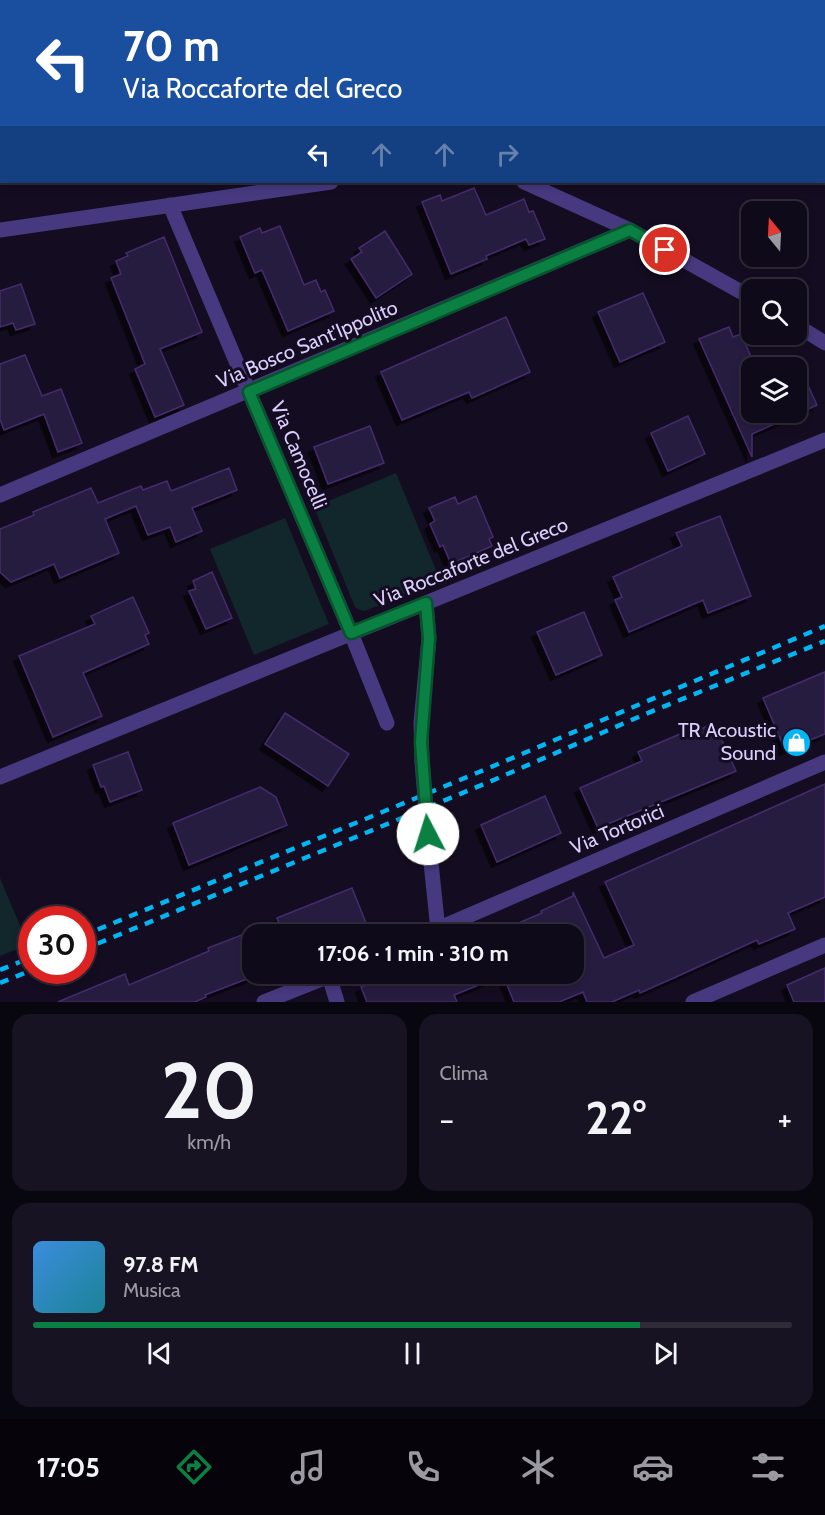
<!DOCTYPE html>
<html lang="it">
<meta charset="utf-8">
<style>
body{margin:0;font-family:Cabin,sans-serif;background:#181322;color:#f1f3f6;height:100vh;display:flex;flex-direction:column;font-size:22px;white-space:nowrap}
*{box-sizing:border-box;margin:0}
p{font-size:20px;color:#9b9aa2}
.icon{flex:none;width:33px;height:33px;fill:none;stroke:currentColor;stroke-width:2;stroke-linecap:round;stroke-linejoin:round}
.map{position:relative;height:1002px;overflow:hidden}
.panel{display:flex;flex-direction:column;gap:12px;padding:12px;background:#08060e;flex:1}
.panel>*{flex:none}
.top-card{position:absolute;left:0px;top:0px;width:825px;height:183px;box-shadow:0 3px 9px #0003,0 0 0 2px #2f2b38;background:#1a4fa0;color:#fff;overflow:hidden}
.needle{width:39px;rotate:342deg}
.fabs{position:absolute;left:741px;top:201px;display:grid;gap:12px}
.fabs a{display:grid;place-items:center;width:66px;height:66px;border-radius:12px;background:#0f0a19;box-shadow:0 3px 9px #0003,0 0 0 2px #2f2b38;font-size:30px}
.speed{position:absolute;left:18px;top:906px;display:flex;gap:12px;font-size:30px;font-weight:700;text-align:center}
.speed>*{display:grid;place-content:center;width:78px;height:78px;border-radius:50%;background:#0f0a19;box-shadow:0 3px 9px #0003,0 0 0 2px #2f2b38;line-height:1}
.speed .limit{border:9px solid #d22;background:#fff;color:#111}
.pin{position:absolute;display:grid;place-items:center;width:51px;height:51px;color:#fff;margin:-26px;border:3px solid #fff;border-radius:50%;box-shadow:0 2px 6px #0007}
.me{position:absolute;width:66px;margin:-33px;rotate:355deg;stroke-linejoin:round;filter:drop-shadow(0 0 4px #0008)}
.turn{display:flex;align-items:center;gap:21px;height:126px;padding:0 24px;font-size:27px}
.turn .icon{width:78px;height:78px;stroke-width:2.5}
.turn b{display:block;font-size:42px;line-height:51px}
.lanes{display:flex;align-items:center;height:57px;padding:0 24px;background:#0003;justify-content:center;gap:30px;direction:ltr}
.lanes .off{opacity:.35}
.big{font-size:45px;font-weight:700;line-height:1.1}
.panel .tile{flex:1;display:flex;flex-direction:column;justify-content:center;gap:9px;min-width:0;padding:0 21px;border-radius:18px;background:#181322}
.panel .dial{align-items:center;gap:0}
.dial b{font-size:78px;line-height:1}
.song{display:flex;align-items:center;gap:18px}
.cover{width:72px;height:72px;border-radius:9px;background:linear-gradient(135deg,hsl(210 70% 55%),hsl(190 70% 35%))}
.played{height:6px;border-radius:3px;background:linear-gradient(90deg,#0b8043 80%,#2f2b38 80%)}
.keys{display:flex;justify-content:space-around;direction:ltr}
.heat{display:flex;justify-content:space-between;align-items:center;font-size:33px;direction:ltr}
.panel .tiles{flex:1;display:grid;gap:12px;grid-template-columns:1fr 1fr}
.tile:last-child{grid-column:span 2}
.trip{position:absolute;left:242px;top:924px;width:342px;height:60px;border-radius:18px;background:#0f0a19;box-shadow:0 3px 9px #0003,0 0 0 2px #2f2b38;font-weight:700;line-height:60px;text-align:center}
.tabs{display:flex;height:96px;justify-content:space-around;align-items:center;background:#06040a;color:#9b9aa2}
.tabs .icon{width:42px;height:42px}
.tabs .active{color:#0b8043}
.tabs b{font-size:27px;color:#f1f3f6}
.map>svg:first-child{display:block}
.green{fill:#11272b}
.building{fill:#281a41;stroke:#442c6d;stroke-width:1.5;filter:url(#shadow)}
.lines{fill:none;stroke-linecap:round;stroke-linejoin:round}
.minor{stroke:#47397f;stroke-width:15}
.rail{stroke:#04b5f4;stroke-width:4.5;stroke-dasharray:9 8;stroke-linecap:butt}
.minor-bridge{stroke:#47397f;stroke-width:15}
.route-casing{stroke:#07532c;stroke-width:15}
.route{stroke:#0b8043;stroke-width:10}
.labels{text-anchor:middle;stroke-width:6;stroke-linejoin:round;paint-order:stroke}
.street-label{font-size:20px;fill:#dbcefe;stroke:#140d21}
.poi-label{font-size:20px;fill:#dbcefe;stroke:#140d21;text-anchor:end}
</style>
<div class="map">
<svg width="825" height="1002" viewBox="0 0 825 1002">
<defs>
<filter id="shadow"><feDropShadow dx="-5.5" dy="5.5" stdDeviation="0" flood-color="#0009"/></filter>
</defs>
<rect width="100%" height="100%" fill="#140d21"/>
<g class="green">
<polygon points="396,473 440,580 365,611 360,610 355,607 314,507"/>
<polygon points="285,518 329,624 254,655 210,549"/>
<polygon points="0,878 28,945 0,956"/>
</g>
<g class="building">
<polygon points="474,188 486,215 524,199 529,212 533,211 545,239 529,245 526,239 486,256 487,259 451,274 422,202 440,195 442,201"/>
<polygon points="280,226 304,285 316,280 321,292 325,290 334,311 288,331 262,270 255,273 240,237 260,228 262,233"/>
<polygon points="385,231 412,274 376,298 351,259 362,252 359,248"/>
<polygon points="164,237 202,332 160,349 184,405 155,417 135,369 145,364 111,278 121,274 116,261 128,256 126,253"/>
<polygon points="21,284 35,324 16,330 13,323 0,327 0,291"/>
<polygon points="643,293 665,342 620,362 598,312"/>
<polygon points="506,317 530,372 472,398 469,392 402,420 381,372"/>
<polygon points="729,327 733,337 741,334 752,359 752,412 796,412 796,359 817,405 752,434 752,457 699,339"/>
<polygon points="25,355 42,396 61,389 82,443 58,452 44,414 4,430 0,419 0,364"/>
<polygon points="688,416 705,454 668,471 651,433"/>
<polygon points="370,426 384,463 328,484 314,447"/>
<polygon points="229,468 237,490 192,508 202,531 176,542 170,527 148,535 136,506 105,519 119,553 60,578 54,564 11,582 0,572 0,529 34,515 33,512 91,488 98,503 141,486 143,490 167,481 171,491"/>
<polygon points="476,496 493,537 489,539 492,546 451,564 443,545 440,547 430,524 435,521 429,508 455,497 458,504"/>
<polygon points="720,516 751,596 708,613 703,600 629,632 615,600 622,597 613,577 682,546 676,533"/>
<polygon points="212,572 232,618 206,629 189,591 196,589 193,581"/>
<polygon points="133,597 149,633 145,635 149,644 83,673 102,716 53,737 19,656 95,624 91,616"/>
<polygon points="584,612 602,655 556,675 537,632"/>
<polygon points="825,672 825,734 785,750 763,698"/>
<polygon points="285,713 349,754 328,786 265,744"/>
<polygon points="714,723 736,771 598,828 580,788 642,761 638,752 680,734 682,738"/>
<polygon points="128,752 142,790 110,802 104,786 101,787 93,765"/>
<polygon points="825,784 825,897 788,913 795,929 759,944 757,940 678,976 640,993 639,990 612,1002 587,1002 583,992 559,1002 514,1002 503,975 454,995 457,1002 367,1002 361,987 394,974 573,974 573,934 493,934 542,913 541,911 573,896 573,892 604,958 634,945 605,882"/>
<polygon points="260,787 276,797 287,825 189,865 173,823"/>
<polygon points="545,796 561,833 497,862 481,825"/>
<polygon points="352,888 366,923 338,934 283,934 277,918"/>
<polygon points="252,931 252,977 205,995 206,997 195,1002 58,1002 125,974 129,985 209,951 208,948"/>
<polygon points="825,968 825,1002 794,1002 787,985"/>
</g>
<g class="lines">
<g class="minor">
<polyline points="176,0 179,2"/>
<polyline points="524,182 630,230 752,298"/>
<polyline points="170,205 351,633 387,723"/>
<polyline points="0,230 331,182"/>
<polyline points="796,325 825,343"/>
<polyline points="0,495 630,230"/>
<polyline points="422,762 421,723 429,638 426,603"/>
<polyline points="0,777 825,440"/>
<polyline points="428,834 438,930"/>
<polyline points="426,934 825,762"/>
<polyline points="329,976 337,1002"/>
<polyline points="264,1002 334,974"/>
<polyline points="693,1002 825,945"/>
</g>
<g class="rail">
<polyline points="82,936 484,770 825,626"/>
<polyline points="82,950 489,782 643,715 825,641"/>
<polyline points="0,970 32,957"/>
<polyline points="0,983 32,970"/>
</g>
<polyline class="minor-bridge" points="422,762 428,834"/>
</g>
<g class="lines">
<defs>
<polyline id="route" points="428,834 421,742 429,638 426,603 351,633 249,392 630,230 665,250"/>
</defs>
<use href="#route" class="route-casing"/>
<use href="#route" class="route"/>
</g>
<defs>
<symbol id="shop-disc" viewBox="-11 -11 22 22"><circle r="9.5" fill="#04b5f4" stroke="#140d21"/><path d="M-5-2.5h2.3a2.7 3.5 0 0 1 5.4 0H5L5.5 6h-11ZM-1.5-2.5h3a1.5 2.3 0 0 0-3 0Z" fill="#fff"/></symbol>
</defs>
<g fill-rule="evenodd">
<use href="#shop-disc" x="780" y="726" width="33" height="33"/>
</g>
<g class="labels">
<g class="street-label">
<text transform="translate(307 344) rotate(-23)" y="7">Via Bosco Sant'Ippolito</text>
<text transform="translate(299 455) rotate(67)" y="7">Via Camocelli</text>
<text transform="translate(471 562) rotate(-22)" y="7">Via Roccaforte del Greco</text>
<text transform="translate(617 829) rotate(-23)" y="7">Via Tortorici</text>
</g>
<g class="poi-label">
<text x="776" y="737">TR Acoustic<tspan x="776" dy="23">Sound</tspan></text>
</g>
</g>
</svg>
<div class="fabs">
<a><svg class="needle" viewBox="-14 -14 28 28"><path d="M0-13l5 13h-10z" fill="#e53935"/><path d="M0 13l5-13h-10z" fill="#9b9aa2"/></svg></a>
<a><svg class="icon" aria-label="search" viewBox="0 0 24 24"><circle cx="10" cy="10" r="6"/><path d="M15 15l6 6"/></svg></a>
<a><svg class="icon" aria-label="layers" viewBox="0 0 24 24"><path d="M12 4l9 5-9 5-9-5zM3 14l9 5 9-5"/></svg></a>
</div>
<div class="speed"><div class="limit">30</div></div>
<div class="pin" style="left:665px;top:250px;background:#d93025"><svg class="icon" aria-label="arrive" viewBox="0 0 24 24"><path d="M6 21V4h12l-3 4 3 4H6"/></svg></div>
<svg class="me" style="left:428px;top:834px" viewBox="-20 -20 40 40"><circle r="19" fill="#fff"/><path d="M0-13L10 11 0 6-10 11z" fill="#0b8043"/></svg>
<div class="trip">17:06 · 1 min · 310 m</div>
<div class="top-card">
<div class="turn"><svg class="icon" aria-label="left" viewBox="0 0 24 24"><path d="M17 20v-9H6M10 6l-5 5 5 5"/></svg><div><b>70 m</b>Via Roccaforte del Greco</div></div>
<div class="lanes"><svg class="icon" aria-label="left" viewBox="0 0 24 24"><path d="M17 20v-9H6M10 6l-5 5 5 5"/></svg><svg class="icon off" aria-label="ahead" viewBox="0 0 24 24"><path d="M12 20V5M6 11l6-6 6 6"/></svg><svg class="icon off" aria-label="ahead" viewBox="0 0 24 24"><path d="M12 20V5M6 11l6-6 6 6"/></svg><svg class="icon off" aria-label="right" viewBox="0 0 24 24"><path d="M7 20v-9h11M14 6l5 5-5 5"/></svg></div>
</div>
</div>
<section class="panel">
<div class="tiles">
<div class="tile dial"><b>20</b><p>km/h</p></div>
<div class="tile"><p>Clima</p>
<div class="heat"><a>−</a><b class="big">22°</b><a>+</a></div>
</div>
<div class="tile">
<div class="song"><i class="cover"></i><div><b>97.8 FM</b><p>Musica</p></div></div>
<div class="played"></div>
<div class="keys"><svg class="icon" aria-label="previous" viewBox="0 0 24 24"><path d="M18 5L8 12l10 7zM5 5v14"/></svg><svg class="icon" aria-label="pause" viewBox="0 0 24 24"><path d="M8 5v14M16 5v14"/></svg><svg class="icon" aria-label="next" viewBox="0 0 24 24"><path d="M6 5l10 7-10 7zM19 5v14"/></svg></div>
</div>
</div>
</section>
<nav class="tabs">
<b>17:05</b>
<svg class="icon active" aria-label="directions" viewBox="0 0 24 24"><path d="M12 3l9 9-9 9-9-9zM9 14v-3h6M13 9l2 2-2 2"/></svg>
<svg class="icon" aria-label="music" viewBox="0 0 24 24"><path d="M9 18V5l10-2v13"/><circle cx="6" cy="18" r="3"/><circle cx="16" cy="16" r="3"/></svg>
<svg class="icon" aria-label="phone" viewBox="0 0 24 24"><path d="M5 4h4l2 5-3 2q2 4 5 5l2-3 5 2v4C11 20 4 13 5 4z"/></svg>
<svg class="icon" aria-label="climate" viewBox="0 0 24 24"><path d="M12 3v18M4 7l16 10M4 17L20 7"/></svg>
<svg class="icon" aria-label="car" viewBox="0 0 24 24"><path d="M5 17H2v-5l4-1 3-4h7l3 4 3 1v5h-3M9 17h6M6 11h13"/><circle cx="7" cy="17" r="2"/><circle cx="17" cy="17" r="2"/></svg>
<svg class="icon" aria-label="filters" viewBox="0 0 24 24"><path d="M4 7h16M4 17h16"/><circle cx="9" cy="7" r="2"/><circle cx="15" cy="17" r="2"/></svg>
</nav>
